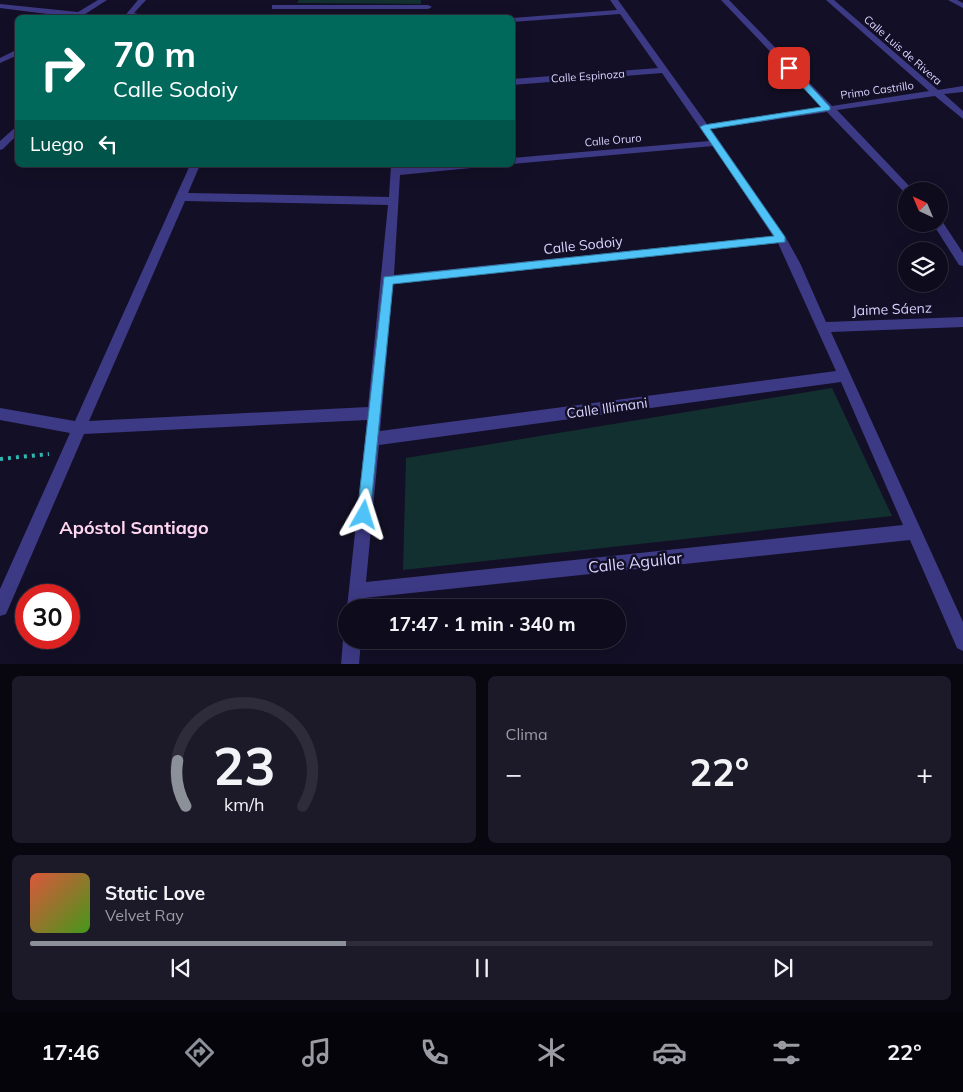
<!DOCTYPE html>
<html lang="es">
<meta charset="utf-8">
<style>
body{margin:0;font-family:Mulish,sans-serif;background:#1c1929;color:#f1f3f6;height:100vh;display:flex;flex-direction:column;font-size:19px;white-space:nowrap}
*{box-sizing:border-box;margin:0}
p{font-size:16px;color:#9b9ba3}
.icon{flex:none;width:28px;height:28px;fill:none;stroke:currentColor;stroke-width:2;stroke-linecap:round;stroke-linejoin:round}
.map{position:relative;height:664px;overflow:hidden}
.panel{display:flex;flex-direction:column;gap:12px;padding:12px;background:#08060f;flex:1}
.panel>*{flex:none}
.guide{position:absolute;left:15px;top:15px;width:500px;height:152px;border-radius:8px;box-shadow:0 5px 20px #0002,0 0 0 1px #2e2b3b;background:#00695c;color:#fff;overflow:hidden}
.needle{width:32px;rotate:316deg}
.controls{position:absolute;left:898px;top:182px;display:grid;gap:10px}
.controls a{display:grid;place-items:center;width:50px;height:50px;border-radius:50%;background:#0e0b1c;box-shadow:0 5px 20px #0002,0 0 0 1px #2e2b3b;font-size:25px}
.speed{position:absolute;left:15px;top:584px;display:flex;gap:10px;font-size:25px;font-weight:700;text-align:center}
.speed>*{display:grid;place-content:center;width:65px;height:65px;border-radius:50%;background:#0e0b1c;box-shadow:0 5px 20px #0002,0 0 0 1px #2e2b3b;line-height:1}
.speed .limit{border:8px solid #d22;background:#fff;color:#111}
.pin{position:absolute;display:grid;place-items:center;width:42px;height:42px;color:#fff;margin:-21px;border-radius:10px;box-shadow:0 2px 8px #0006}
.me{position:absolute;width:55px;margin:-28px;rotate:6deg;stroke-linejoin:round;filter:drop-shadow(0 0 4px #0008)}
.turn{display:flex;align-items:center;gap:18px;height:105px;padding:0 15px;font-size:22px}
.turn .icon{width:65px;height:65px;stroke-width:2.5}
.turn b{display:block;font-size:35px;line-height:42px}
.then{display:flex;align-items:center;height:48px;padding:0 15px;background:#0003;gap:10px;font-size:19px}
.big{font-size:38px;font-weight:700;line-height:1.1}
.panel .widget{flex:1;display:flex;flex-direction:column;justify-content:center;gap:8px;min-width:0;padding:0 18px;border-radius:8px;background:#1c1929}
.panel .dial{align-items:center;gap:0}
.dial svg{height:130px;overflow:visible;fill:none;stroke:#2e2b3b;stroke-width:7;stroke-linecap:round;text-anchor:middle}
.dial text{fill:#f1f3f6;stroke:none}
.song{display:flex;align-items:center;gap:15px}
.cover{width:60px;height:60px;border-radius:8px;background:linear-gradient(135deg,hsl(10 70% 55%),hsl(100 70% 35%))}
.played{height:5px;border-radius:2px;background:linear-gradient(90deg,#8c9099 35%,#2e2b3b 35%)}
.keys{display:flex;justify-content:space-around;direction:ltr}
.heat{display:flex;justify-content:space-between;align-items:center;font-size:28px;direction:ltr}
.panel .tiles{flex:1;display:grid;gap:12px;grid-template-columns:1fr 1fr}
.widget:last-child{grid-column:span 2}
.trip{position:absolute;left:338px;top:599px;width:288px;height:50px;border-radius:25px;background:#0e0b1c;box-shadow:0 5px 20px #0002,0 0 0 1px #2e2b3b;font-weight:700;line-height:50px;text-align:center}
.dock{display:flex;height:80px;justify-content:space-around;align-items:center;background:#06040b;color:#9b9ba3}
.dock .icon{width:35px;height:35px}
.dock .on{color:#8c9099}
.dock b{font-size:22px;color:#f1f3f6}
.map>svg:first-child{display:block}
.green{fill:#12302f}
.lines{fill:none;stroke-linecap:round;stroke-linejoin:round}
.path{stroke:#2fb8b0;stroke-width:4;stroke-dasharray:3 5;stroke-linecap:butt}
.minor{fill:#3d3a85;fill-rule:evenodd}
.route{fill:#4fc3f7;stroke:#337fa1}
.labels{text-anchor:middle;stroke-width:5;stroke-linejoin:round;paint-order:stroke}
.far-street-label{font-size:11px;fill:#d9d4ff;stroke:#130f26}
.street-label{font-size:14px;fill:#d9d4ff;stroke:#130f26}
.near-street-label{font-size:16px;fill:#d9d4ff;stroke:#130f26}
.near-neighbourhood-label{font-size:18px;font-weight:bold;fill:#ffd6f0;stroke:#130f26}
</style>
<div class="map">
<svg width="963" height="665" viewBox="0 0 963 665">
<rect width="100%" height="100%" fill="#130f26"/>
<g class="green">
<polygon points="299,0 421,0 421,4 297,3"/>
<polygon points="832,388 892,516 403,570 406,458"/>
</g>
<g class="lines">
<polyline class="path" points="0,459 49,454"/>
<g class="minor">
<polygon points="98,0 107,0 79,18 0,8 0,4 78,12"/>
<polygon points="138,0 146,0 134,13 155,18 123,18"/>
<path d="M610 0H618L707 124 823 107 721 0H729L832 106 929 91 826 0H834L938 90 963 86V92L944 94 963 111V119L935 96 837 110 914 191H906V194L827 112 711 129 785 236 800 263 826 322 963 317V327L831 332 963 622V651L957 648 910 540 364 598 363 608H347L367 420 84 434 6 614 0 616V589L70 433 0 420V408L75 421 190 165H200L188 193 389 197 391 165H401V168L435 165H476L471 168 400 175 394 275 773 236 713 146 512 164V158L709 141 662 73 512 85V79L658 68 620 14 512 22V18L617 10ZM185 201 388 205 368 407 89 421ZM778 243 836 371 380 431 393 284ZM841 382 903 525 366 582 379 445Z"/>
<polygon points="948,0 957,0 963,3 963,8"/>
<polygon points="272,5 428,5 432,7 428,9 272,9"/>
<polygon points="18,49 18,55 0,63 0,58"/>
<polygon points="18,125 18,134 3,149 0,150 0,141"/>
<polygon points="939,220 942,221 963,253 963,266 959,265 933,224 939,224"/>
<polygon points="346,634 346,640 361,640 359,665 341,665 343,640"/>
</g>
</g>
<polygon class="route" points="786,66 792,66 830,107 830,110 710,129 785,237 785,242 393,284 370,515 368,520 364,522 359,520 357,515 384,277 774,236 700,127 704,125 821,107 786,69"/>
<g class="labels">
<g class="far-street-label">
<text transform="translate(903 50) rotate(41)" y="4">Calle Luis de Rivera</text>
<text transform="translate(588 76) rotate(-4)" y="4">Calle Espinoza</text>
<text transform="translate(877 90) rotate(-8)" y="4">Primo Castrillo</text>
<text transform="translate(613 140) rotate(-5)" y="4">Calle Oruro</text>
</g>
<g class="street-label">
<text transform="translate(583 245) rotate(-6)" y="5">Calle Sodoiy</text>
<text transform="translate(892 309) rotate(-2)" y="5">Jaime Sáenz</text>
<text transform="translate(607 408) rotate(-8)" y="5">Calle Illimani</text>
</g>
<g class="near-street-label">
<text transform="translate(635 562) rotate(-6)" y="6">Calle Aguilar</text>
</g>
<g class="near-neighbourhood-label">
<text x="134" y="534">Apóstol Santiago</text>
</g>
</g>
</svg>
<div class="controls">
<a><svg class="needle" viewBox="-14 -14 28 28"><path d="M0-13l5 13h-10z" fill="#e53935"/><path d="M0 13l5-13h-10z" fill="#9b9ba3"/></svg></a>
<a><svg class="icon" aria-label="layers" viewBox="0 0 24 24"><path d="M12 4l9 5-9 5-9-5zM3 14l9 5 9-5"/></svg></a>
</div>
<div class="speed"><div class="limit">30</div></div>
<div class="pin" style="left:789px;top:68px;background:#d93025"><svg class="icon" aria-label="arrive" viewBox="0 0 24 24"><path d="M6 21V4h12l-3 4 3 4H6"/></svg></div>
<svg class="me" style="left:364px;top:515px" viewBox="-20 -20 40 40"><path d="M0-17L14 15 0 8-14 15z" fill="#4fc3f7" stroke="#fff" stroke-width="4"/></svg>
<div class="trip">17:47 · 1 min · 340 m</div>
<div class="guide">
<div class="turn"><svg class="icon" aria-label="right" viewBox="0 0 24 24"><path d="M7 20v-9h11M14 6l5 5-5 5"/></svg><div><b>70 m</b>Calle Sodoiy</div></div>
<div class="then">Luego<svg class="icon" aria-label="left" viewBox="0 0 24 24"><path d="M17 20v-9H6M10 6l-5 5 5 5"/></svg></div>
</div>
</div>
<section class="panel">
<div class="tiles">
<div class="widget dial"><svg viewBox="0 0 100 80">
<path d="M14 69A42 42 0 1 1 86 69"/>
<path d="M14 69A42 42 0 0 1 9 41" stroke="#8c9099"/>
<text x="50" y="56" font-size="32" font-weight="700">23</text>
<text x="50" y="72" font-size="11">km/h</text>
</svg></div>
<div class="widget"><p>Clima</p>
<div class="heat"><a>−</a><b class="big">22°</b><a>+</a></div>
</div>
<div class="widget">
<div class="song"><i class="cover"></i><div><b>Static Love</b><p>Velvet Ray</p></div></div>
<div class="played"></div>
<div class="keys"><svg class="icon" aria-label="previous" viewBox="0 0 24 24"><path d="M18 5L8 12l10 7zM5 5v14"/></svg><svg class="icon" aria-label="pause" viewBox="0 0 24 24"><path d="M8 5v14M16 5v14"/></svg><svg class="icon" aria-label="next" viewBox="0 0 24 24"><path d="M6 5l10 7-10 7zM19 5v14"/></svg></div>
</div>
</div>
</section>
<nav class="dock">
<b>17:46</b>
<svg class="icon on" aria-label="directions" viewBox="0 0 24 24"><path d="M12 3l9 9-9 9-9-9zM9 14v-3h6M13 9l2 2-2 2"/></svg>
<svg class="icon" aria-label="music" viewBox="0 0 24 24"><path d="M9 18V5l10-2v13"/><circle cx="6" cy="18" r="3"/><circle cx="16" cy="16" r="3"/></svg>
<svg class="icon" aria-label="phone" viewBox="0 0 24 24"><path d="M5 4h4l2 5-3 2q2 4 5 5l2-3 5 2v4C11 20 4 13 5 4z"/></svg>
<svg class="icon" aria-label="climate" viewBox="0 0 24 24"><path d="M12 3v18M4 7l16 10M4 17L20 7"/></svg>
<svg class="icon" aria-label="car" viewBox="0 0 24 24"><path d="M5 17H2v-5l4-1 3-4h7l3 4 3 1v5h-3M9 17h6M6 11h13"/><circle cx="7" cy="17" r="2"/><circle cx="17" cy="17" r="2"/></svg>
<svg class="icon" aria-label="filters" viewBox="0 0 24 24"><path d="M4 7h16M4 17h16"/><circle cx="9" cy="7" r="2"/><circle cx="15" cy="17" r="2"/></svg>
<b>22°</b>
</nav>
